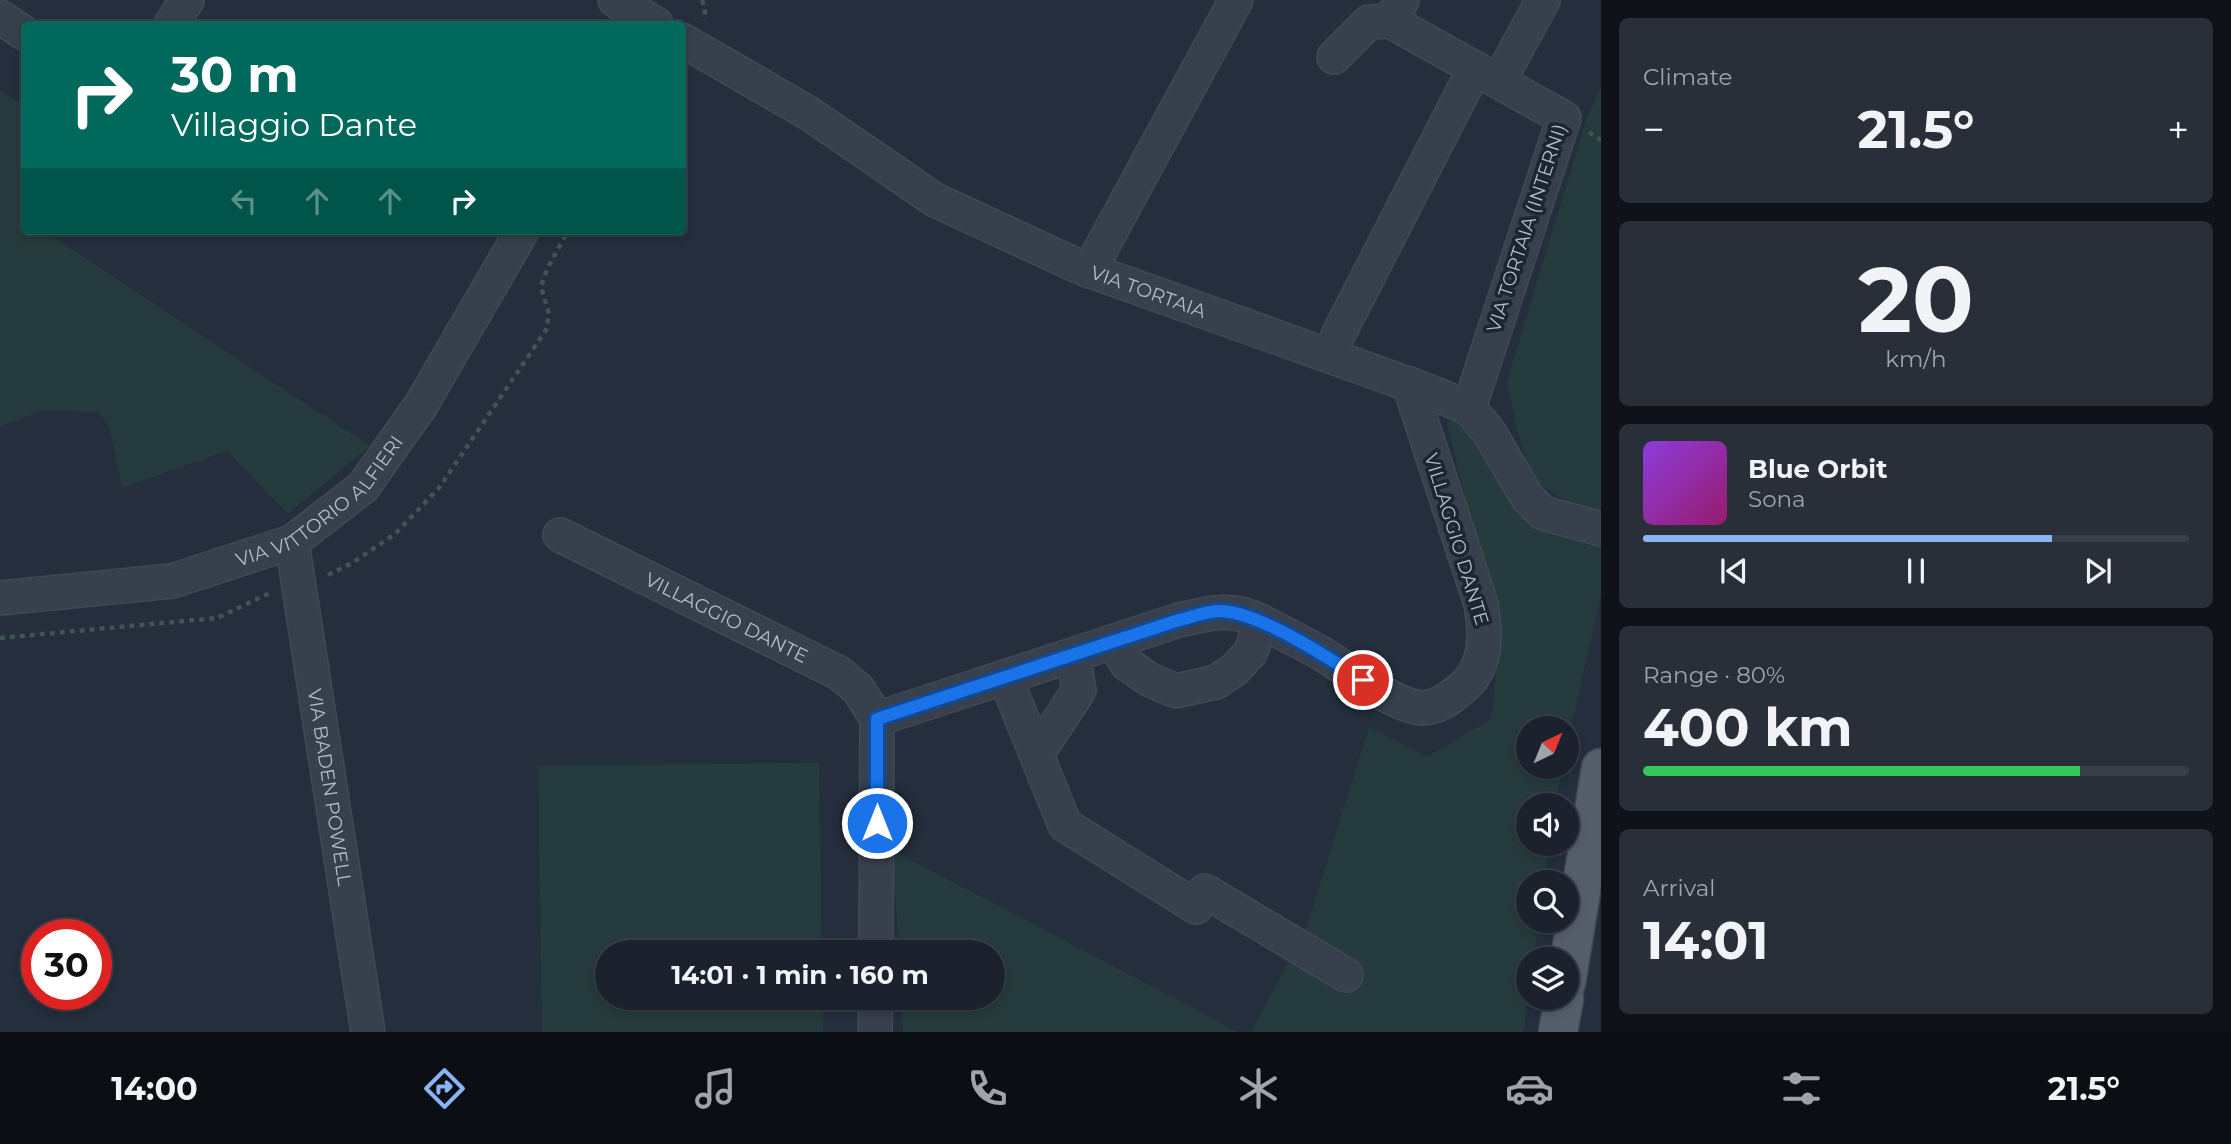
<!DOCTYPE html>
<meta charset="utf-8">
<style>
body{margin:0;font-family:Montserrat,sans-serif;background:#282f39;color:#f1f3f6;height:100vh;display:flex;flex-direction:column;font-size:26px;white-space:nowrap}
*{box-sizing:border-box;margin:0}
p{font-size:23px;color:#a0a4aa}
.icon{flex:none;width:38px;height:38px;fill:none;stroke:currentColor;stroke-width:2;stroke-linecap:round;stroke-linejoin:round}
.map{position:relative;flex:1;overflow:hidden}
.sheet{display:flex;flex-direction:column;gap:18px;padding:18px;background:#0f1319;width:630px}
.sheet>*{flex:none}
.banner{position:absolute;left:21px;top:21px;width:665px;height:214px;border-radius:7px;box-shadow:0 4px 10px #0003,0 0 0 2px #393f49;background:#00695c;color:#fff;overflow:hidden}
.needle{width:46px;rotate:43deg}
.tools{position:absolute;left:1516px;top:716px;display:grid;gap:14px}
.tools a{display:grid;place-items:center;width:63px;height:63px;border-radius:50%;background:#1b222d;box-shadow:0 4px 10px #0003,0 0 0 2px #393f49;font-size:35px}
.speed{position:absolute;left:21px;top:919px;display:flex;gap:14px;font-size:35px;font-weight:700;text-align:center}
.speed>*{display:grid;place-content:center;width:91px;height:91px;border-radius:50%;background:#1b222d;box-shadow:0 4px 10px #0003,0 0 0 2px #393f49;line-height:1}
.speed .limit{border:10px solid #d22;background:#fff;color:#111}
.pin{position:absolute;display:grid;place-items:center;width:60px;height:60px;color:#fff;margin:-30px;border:4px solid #fff;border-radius:50%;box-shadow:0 2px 7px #0007}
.me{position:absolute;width:77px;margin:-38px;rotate:0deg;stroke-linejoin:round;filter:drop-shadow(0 0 5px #0008)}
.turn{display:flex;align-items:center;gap:24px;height:147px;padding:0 35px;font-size:32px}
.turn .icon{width:91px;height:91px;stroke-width:2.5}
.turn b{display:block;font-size:49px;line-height:60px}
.lanes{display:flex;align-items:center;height:66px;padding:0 35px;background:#0003;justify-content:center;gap:35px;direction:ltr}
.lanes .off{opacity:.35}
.big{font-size:52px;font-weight:700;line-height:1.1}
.sheet .card{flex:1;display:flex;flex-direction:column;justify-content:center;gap:10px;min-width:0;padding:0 24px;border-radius:10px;background:#282f39}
.sheet .dial{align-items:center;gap:0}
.dial b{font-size:91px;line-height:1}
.song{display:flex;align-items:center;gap:21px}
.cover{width:84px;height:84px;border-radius:10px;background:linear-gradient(135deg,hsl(270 70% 55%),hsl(320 70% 35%))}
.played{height:7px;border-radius:4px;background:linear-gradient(90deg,#8ab4f6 75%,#393f49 75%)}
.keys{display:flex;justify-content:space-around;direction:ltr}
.heat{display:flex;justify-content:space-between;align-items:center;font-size:38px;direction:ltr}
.charge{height:10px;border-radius:5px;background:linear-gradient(90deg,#34c759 80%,#393f49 0)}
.trip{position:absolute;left:595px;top:940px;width:410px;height:70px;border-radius:35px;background:#1b222d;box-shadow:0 4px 10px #0003,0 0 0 2px #393f49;font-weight:700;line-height:70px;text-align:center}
.menu{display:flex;height:112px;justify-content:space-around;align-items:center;background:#0b0e12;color:#a0a4aa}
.menu .icon{width:49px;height:49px}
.menu .on{color:#8ab4f6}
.menu b{font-size:32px;color:#f1f3f6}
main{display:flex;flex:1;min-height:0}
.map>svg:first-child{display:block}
.green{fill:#263b3d}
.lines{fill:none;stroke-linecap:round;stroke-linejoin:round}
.minor-casing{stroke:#414955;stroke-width:36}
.major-casing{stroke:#414955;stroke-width:41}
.path{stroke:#3e5455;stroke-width:4.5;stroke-dasharray:5 5;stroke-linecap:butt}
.minor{stroke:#37404c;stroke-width:33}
.major{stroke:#555f6c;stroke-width:38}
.route-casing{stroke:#114b97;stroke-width:18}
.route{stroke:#1a73e8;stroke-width:12}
.labels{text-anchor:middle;stroke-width:7;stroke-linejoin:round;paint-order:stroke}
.street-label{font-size:19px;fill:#b3bbc8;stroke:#1d2531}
</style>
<main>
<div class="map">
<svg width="1601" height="1032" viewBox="0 0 1601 1032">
<rect width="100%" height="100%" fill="#242e3c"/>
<g class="green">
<polygon points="1601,87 1601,511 1570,504 1541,485 1527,463 1515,422 1507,381 1587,117"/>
<polygon points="0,91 24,105 24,231 44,231 370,446 288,514 227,451 122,488 109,427 98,412 42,410 0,427"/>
<polygon points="1457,417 1539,524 1601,540 1601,595 1566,750 1566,728 1528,728 1528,766 1563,767 1554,805 1528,805 1528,844 1549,844 1544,882 1528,882 1528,920 1539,921 1534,959 1528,959 1528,998 1524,1032 1251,1032 1306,929 1369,727 1427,757 1491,719 1499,637 1447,423"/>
<polygon points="819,763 822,952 607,952 607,998 823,998 823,1032 542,1032 538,766"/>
<polygon points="892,850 1239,1032 903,1032 901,998 992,998 992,952 899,952"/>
</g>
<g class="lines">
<defs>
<g id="minor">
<polyline points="615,0 656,24"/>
<polyline points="1402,0 1390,21 1564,118 1469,408"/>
<polyline points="0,17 24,33"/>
<polyline points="171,24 187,0"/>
<path id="s1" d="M682 40 810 114 935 200 1080 267 1425 390 1469 408 1489 432 1527 497 1543 513 1601 529"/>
<polyline points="1334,57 1369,22 1390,21"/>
<polyline points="1499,81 1543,0"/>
<polyline points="1089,271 1236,0"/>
<polyline points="1338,335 1475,68"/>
<path id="s2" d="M560 535 839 673 858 689 877 719"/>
<path id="s3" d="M292 542 368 1032"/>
<path id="s4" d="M0 598 172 581 292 542 363 487 421 405 522 231"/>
<polyline points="1113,642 1127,664 1150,680 1176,691 1216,682 1234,670 1250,653 1262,622"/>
<polyline points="1005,677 1065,825 1196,907 1205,891 1346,975"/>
<polyline points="1037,754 1079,690 1073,655"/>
<path d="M876 952 877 719 1179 620C1211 613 1230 606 1262 622 1282 633 1304 643 1324 655 1348 670 1397 708 1423 708 1439 707 1450 698 1461 689 1488 667 1486 634 1481 604L1409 384"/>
<polyline points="875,1032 876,998"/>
</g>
<g id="major">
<polyline points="1566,983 1601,768"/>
<polyline points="1558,1032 1564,998"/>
</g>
</defs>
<use href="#minor" class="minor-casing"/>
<use href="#major" class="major-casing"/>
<g class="path">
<polyline points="702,0 705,10 704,20"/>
<polyline points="1589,132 1601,140"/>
<polyline points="328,575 352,563 395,534 439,488 546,330 549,314 541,287 547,269 568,231"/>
<polyline points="0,638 217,618 272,592"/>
</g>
<use href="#minor" class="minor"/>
<use href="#major" class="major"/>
</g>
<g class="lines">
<defs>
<path id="route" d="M877 823V719L1179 620C1192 617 1209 610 1222 611 1263 614 1328 658 1363 680"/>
</defs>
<use href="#route" class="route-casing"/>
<use href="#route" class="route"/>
</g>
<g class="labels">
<g class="street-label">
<text transform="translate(1526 228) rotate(-72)" y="7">VIA TORTAIA (INTERNI)</text>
<text dy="7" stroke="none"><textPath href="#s1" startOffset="532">VIA TORTAIA</textPath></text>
<text dy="7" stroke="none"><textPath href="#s4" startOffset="345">VIA VITTORIO ALFIERI</textPath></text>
<text transform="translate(1457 539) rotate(73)" y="7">VILLAGGIO DANTE</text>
<text dy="7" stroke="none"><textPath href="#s2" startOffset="186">VILLAGGIO DANTE</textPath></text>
<text dy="7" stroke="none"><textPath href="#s3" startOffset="248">VIA BADEN POWELL</textPath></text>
</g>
</g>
</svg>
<div class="tools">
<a><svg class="needle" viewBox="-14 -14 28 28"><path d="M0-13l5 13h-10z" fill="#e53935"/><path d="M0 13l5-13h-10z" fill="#a0a4aa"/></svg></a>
<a><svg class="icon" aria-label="sound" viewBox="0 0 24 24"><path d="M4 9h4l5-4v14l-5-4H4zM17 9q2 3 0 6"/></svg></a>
<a><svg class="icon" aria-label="search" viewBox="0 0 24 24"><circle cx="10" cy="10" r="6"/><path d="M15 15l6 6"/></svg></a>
<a><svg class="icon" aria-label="layers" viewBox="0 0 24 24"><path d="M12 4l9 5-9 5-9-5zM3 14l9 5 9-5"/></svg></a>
</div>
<div class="speed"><div class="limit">30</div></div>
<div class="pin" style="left:1363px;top:680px;background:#d93025"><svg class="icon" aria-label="arrive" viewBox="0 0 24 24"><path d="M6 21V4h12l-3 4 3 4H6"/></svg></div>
<svg class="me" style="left:877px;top:823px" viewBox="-20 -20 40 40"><circle r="17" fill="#1a73e8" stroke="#fff" stroke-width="3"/><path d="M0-11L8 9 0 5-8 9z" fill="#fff"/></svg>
<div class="trip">14:01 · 1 min · 160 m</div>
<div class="banner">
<div class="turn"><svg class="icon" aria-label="right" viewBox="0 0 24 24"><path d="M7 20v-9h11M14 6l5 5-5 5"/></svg><div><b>30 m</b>Villaggio Dante</div></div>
<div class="lanes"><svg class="icon off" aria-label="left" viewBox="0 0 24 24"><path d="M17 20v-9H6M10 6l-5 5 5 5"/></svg><svg class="icon off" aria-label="ahead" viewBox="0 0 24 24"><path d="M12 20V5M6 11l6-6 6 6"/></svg><svg class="icon off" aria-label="ahead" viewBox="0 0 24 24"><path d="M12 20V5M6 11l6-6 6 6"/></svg><svg class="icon" aria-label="right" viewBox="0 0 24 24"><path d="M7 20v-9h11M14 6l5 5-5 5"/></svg></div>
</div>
</div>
<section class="sheet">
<div class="card"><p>Climate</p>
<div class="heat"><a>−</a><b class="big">21.5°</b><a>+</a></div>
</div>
<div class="card dial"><b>20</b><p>km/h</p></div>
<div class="card">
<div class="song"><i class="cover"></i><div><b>Blue Orbit</b><p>Sona</p></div></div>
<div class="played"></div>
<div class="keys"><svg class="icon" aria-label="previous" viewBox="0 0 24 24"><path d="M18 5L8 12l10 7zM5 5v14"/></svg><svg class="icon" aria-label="pause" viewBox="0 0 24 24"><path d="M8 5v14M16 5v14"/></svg><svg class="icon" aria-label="next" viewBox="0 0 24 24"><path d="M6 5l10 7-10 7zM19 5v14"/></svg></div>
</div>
<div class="card"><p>Range · 80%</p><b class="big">400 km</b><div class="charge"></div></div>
<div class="card"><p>Arrival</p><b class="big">14:01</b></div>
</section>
</main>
<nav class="menu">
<b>14:00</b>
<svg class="icon on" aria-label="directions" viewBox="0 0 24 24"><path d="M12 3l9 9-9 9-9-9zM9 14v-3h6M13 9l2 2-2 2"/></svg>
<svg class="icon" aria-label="music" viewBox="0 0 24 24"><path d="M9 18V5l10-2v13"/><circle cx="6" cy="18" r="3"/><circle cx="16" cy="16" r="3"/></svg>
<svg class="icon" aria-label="phone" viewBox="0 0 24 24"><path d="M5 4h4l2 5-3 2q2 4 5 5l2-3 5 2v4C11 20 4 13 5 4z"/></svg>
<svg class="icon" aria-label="climate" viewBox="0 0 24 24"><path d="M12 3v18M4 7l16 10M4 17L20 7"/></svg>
<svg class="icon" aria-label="car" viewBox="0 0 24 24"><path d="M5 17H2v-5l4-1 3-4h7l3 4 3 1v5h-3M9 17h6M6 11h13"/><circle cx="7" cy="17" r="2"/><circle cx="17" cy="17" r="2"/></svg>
<svg class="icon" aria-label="filters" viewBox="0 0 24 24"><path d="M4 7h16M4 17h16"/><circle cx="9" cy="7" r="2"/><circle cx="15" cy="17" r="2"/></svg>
<b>21.5°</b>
</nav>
